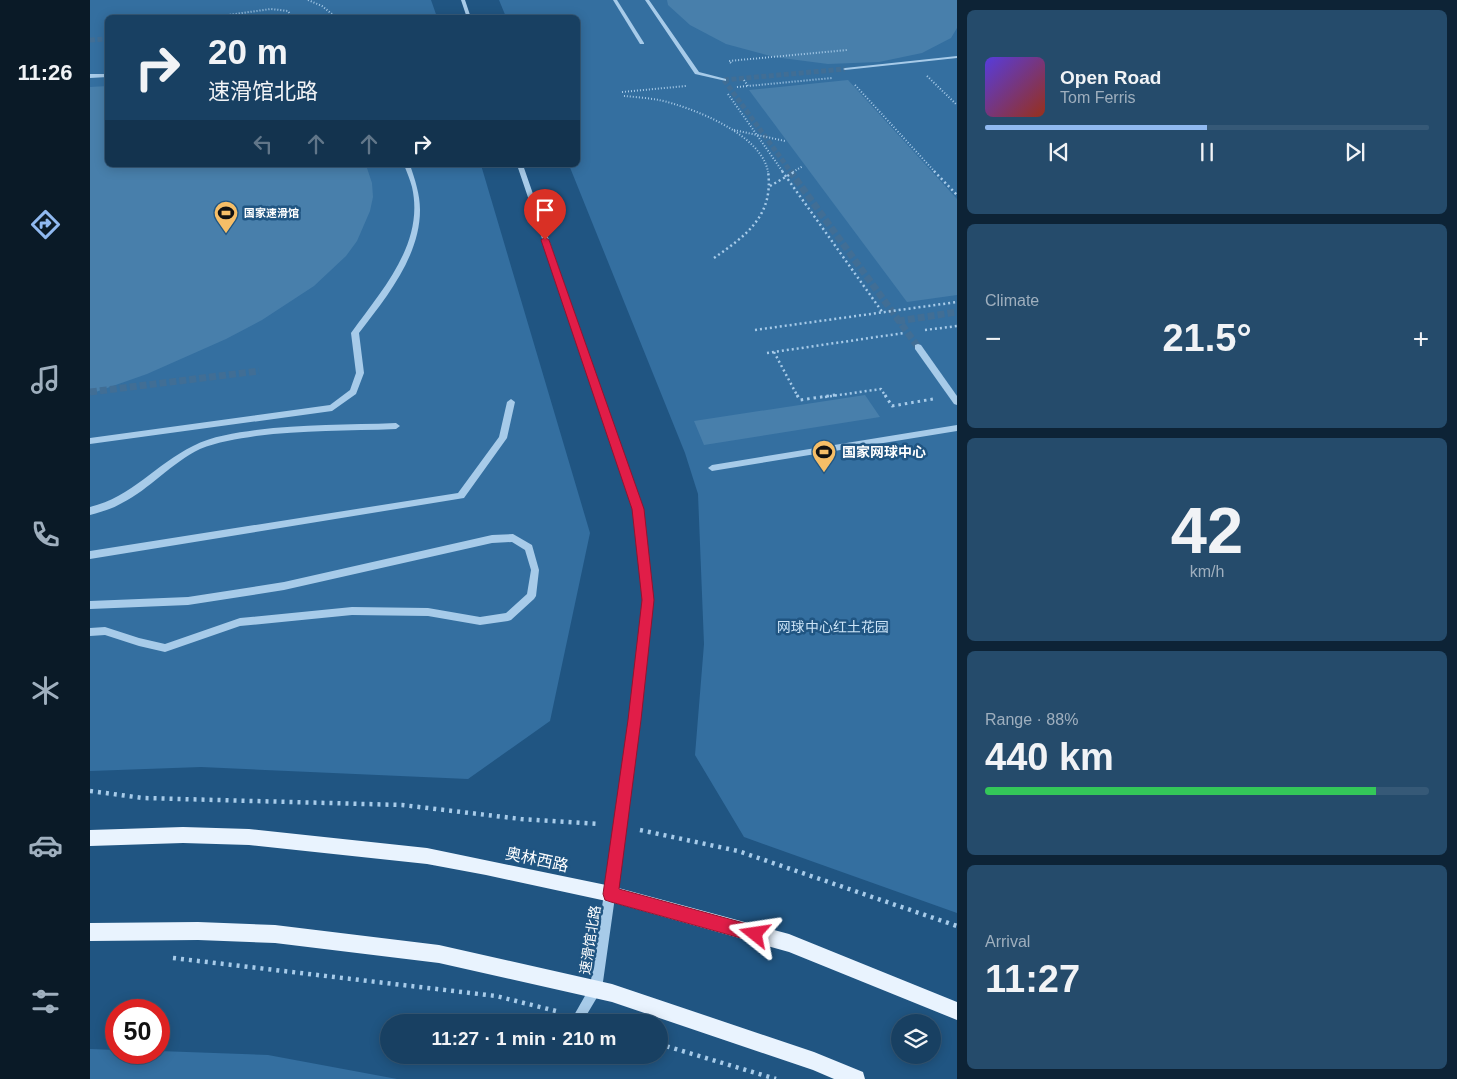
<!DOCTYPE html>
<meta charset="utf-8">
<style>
body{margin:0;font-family:Helvetica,"Noto Sans SC",sans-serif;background:#254b6b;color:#f1f3f6;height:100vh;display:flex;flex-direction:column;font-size:19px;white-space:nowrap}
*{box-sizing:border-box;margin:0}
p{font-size:16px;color:#9fafbe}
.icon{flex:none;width:28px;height:28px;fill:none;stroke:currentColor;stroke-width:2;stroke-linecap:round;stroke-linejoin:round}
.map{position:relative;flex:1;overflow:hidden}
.details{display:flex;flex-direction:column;gap:10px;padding:10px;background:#0d2336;width:500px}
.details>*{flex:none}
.top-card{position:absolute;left:15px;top:15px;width:475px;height:152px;border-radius:8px;box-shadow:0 2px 12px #0003,0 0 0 1px #365977;background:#184062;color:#f1f3f6;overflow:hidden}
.buttons{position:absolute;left:801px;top:1014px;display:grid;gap:10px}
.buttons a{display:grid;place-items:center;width:50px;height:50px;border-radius:50%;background:#184062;box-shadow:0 2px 12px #0003,0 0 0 1px #365977;font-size:25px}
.speed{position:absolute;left:15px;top:999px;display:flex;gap:10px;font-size:25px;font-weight:700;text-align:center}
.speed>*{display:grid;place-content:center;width:65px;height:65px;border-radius:50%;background:#184062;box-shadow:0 2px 12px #0003,0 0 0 1px #365977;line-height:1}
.speed .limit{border:8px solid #d22;background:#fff;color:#111}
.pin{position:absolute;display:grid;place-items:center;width:42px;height:42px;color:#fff;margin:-51px -21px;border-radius:50% 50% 50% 0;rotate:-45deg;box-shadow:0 0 5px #0007}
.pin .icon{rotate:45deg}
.me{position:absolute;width:55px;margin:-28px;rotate:285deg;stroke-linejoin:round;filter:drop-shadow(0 0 4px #0008)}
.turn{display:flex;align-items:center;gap:18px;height:105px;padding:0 20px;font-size:22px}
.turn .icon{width:65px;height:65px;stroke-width:2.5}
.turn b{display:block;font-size:35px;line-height:42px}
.lanes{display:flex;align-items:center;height:48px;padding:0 20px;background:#0003;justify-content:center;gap:25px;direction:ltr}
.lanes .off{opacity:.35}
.big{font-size:38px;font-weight:600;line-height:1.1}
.details .widget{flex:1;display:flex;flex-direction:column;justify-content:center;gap:8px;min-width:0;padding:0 18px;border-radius:8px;background:#254b6b}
.details .dial{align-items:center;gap:0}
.dial b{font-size:65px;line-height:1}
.song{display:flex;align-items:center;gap:15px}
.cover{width:60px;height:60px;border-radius:8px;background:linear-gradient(135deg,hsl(250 70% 55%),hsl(10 70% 35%))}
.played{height:5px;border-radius:2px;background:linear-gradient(90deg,#90b9f0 50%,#365977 50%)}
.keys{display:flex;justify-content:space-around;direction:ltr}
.heat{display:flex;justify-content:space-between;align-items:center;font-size:28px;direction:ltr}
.charge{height:8px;border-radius:4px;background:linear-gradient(90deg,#34c759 88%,#365977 0)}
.trip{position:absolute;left:290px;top:1014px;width:288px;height:50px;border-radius:25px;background:#184062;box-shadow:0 2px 12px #0003,0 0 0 1px #365977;font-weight:600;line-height:50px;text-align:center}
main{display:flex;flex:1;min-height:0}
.tab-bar{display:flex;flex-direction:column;width:90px;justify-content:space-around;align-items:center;background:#0a1a27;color:#9fafbe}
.tab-bar .icon{width:35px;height:35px}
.tab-bar .current{color:#90b9f0}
.tab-bar b{font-size:22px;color:#f1f3f6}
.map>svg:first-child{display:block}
.green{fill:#346fa0}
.building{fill:#487fab}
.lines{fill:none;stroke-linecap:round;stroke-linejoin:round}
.minor-tunnel-far1{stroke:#416e95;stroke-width:5;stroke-dasharray:5 2.5;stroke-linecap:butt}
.minor-tunnel{stroke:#416e95;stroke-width:7;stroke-dasharray:7 3;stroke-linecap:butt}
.path-far3{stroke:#a7cbe9;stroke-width:2;stroke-dasharray:1 2;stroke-linecap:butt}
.path-far2{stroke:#a7cbe9;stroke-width:2.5;stroke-dasharray:2 3;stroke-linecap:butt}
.path-far1{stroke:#a7cbe9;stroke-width:3;stroke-dasharray:2.5 4;stroke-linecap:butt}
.path{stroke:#a7cbe9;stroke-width:4.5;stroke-dasharray:3 5;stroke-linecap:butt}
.minor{fill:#a7cbe9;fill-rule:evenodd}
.major{fill:#e9f3fe;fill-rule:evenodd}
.route{fill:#e11d48;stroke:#92132f}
.labels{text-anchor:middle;stroke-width:5;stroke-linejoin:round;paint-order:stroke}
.far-poi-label{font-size:11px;font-weight:bold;fill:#fff;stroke:#205582;text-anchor:start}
.poi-label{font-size:14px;font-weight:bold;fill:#fff;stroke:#205582;text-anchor:start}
.park-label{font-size:14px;fill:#cbe3f6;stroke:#205582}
.street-label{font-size:14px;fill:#fff;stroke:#205582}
.near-street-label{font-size:16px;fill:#fff;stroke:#205582}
</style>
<main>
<nav class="tab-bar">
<b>11:26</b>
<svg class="icon current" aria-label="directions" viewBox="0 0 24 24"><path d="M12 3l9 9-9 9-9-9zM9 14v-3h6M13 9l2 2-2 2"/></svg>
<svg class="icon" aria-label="music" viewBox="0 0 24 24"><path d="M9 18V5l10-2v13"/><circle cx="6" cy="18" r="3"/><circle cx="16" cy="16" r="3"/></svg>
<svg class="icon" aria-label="phone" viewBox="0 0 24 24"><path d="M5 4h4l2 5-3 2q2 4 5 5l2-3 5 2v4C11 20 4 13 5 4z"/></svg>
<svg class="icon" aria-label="climate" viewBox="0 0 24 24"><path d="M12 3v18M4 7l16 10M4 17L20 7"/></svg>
<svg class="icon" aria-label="car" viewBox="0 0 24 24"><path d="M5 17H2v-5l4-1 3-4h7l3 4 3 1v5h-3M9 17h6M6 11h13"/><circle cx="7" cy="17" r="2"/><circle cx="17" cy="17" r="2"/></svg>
<svg class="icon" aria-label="filters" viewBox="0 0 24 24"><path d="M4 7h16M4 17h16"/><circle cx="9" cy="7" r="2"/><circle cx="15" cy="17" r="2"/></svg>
</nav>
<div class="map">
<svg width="867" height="1079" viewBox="0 0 867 1079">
<rect width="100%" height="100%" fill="#205582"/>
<g class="green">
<polygon points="0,0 341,0 347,17 18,18 18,165 391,165 500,533 460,721 378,779 111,767 0,771"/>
<polygon points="409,0 867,0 867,913 654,837 605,755 614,644 608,494 595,453 479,165 488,165 488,18 416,17"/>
<polygon points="0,1049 26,1050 26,1052 69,1051 178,1055 307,1079 0,1079"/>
</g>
<g class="building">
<polygon points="577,0 867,0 867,28 861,38 832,53 789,62 738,64 684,57 636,44 600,25 578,5"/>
<polygon points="758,80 867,199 867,295 817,302 659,90"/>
<polygon points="18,86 18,165 276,165 282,183 283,197 280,211 267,241 256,256 224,286 172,320 136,339 57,374 0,394 0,87"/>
<polygon points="775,395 790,417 614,445 604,421"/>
</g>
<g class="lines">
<g class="minor-tunnel-far1">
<polyline points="0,40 18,39"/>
<polyline points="634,80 701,172"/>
<polyline points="634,80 755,69"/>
</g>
<g class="minor-tunnel">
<polyline points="700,171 828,347"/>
<polyline points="808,321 867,312"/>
<polyline points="0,392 169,371"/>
</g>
<g class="path-far3">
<polyline points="218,0 232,6 247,18"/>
<polyline points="116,18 181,9 198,11 203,18"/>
<polyline points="641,63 639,61 757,50"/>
<polyline points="837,76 867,105"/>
<polyline points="654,80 658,86 742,78"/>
<polyline points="765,85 845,172"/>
<polyline points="647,87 658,86"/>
<polyline points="532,92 596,86"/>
<polyline points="638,94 693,172"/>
<path d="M534 96C545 97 558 98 569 100 601 107 672 134 678 172"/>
<polyline points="644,130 695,141"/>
<polyline points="703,172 713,166"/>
</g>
<g class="path-far2">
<polyline points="692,171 793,313"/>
<polyline points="844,171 867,195"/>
<polyline points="680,186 706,171"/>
<path d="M624 258C657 235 684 215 678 171"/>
<polyline points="665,330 867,302"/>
<polyline points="835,330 867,326"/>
<polyline points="684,352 708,397"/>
<polyline points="677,353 814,333"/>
<polyline points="735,397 791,389 796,397"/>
</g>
<g class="path-far1">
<polyline points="707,395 710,400 745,395"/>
<polyline points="795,395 802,406 843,399"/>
</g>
<g class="path">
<polyline points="0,791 53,798 312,805 431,819 509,824"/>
<polyline points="550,830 648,851 867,926"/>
<polyline points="83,958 406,996 470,1012"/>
<polyline points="569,1044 686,1079"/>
</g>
<g class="minor">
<polygon points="371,0 375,0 381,18 377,18"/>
<polygon points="523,0 527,0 554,43 554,44 550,44"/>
<polygon points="555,0 559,0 609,72 636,79 636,81 605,74"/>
<polygon points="867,56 867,58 755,70 753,69 755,68"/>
<polygon points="0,74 18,74 18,77 0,78"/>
<path d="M314 165H320C325 180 330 194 330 210 330 257 295 299 269 333L274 373 266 394 242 411 0 444V438L240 405 260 390 266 373 261 333C291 291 335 244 322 187 320 180 317 172 314 165Z"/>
<polygon points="427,165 433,165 552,509 563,601 550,720 512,989 493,1021 485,1021 483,1017 500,987 540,720 553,601 544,509"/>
<polygon points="828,344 831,345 867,396 867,405 864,404 825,349 825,345"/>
<polygon points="421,399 425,402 417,438 374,498 0,559 0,551 368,493 409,437 417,402"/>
<path d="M306 423 310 426 306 429C259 431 212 430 166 436 147 439 127 442 110 449 81 463 60 489 32 503 22 509 11 512 0 515V507C42 497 66 464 103 446 122 436 145 433 166 430 212 424 259 425 306 423Z"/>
<polygon points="867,425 867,431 622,471 618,468 622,465"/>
<polygon points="423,534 442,545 449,570 446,596 444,599 421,620 418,621 390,625 338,616 262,615 150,626 75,652 49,646 15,635 0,636 0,628 15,627 49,638 75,644 150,618 262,607 338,608 390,617 416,613 437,594 441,570 435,550 422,542 402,543 194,590 98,605 0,609 0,601 98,597 194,582 402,535"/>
</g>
<g class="major">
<polygon points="93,827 159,829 337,848 521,886 699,934 867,1002 867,1020 699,952 521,902 396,875 337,864 159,845 93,843 0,846 0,830"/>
<polygon points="108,922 185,925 349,945 522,984 724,1052 773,1072 775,1079 744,1079 723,1070 522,1002 349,963 185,943 108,940 0,941 0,923"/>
</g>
</g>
<polygon class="route" points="455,237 459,240 554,509 564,600 551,720 529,889 665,926 671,929 673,934 671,939 665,942 521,902 515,900 513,894 538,720 552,600 542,509 451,240"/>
<defs>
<symbol id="stadium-pin" viewBox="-11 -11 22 30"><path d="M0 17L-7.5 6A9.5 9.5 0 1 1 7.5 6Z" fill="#f6be67" stroke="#205582"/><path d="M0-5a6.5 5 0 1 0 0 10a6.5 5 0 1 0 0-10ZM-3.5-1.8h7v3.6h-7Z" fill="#111"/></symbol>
</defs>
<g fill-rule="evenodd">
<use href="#stadium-pin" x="122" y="199" width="28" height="38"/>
<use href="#stadium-pin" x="720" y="438" width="28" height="38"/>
</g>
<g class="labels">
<g class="far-poi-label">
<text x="154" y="217">国家速滑馆</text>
</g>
<g class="poi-label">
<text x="752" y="457">国家网球中心</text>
</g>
<g class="park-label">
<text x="743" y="632">网球中心红土花园</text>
</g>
<g class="street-label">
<text transform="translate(500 940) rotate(-81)" y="5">速滑馆北路</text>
</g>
<g class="near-street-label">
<text transform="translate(447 859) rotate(12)" y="6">奥林西路</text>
</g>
</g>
</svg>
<div class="buttons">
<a><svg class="icon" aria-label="layers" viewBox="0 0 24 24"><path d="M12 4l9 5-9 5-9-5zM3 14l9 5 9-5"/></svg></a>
</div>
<div class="speed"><div class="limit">50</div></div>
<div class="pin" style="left:455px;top:240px;background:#d93025"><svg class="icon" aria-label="arrive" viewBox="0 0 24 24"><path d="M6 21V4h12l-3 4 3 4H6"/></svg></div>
<svg class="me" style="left:665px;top:934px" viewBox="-20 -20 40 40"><path d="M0-17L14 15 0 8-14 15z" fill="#e11d48" stroke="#fff" stroke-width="4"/></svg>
<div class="trip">11:27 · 1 min · 210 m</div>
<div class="top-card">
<div class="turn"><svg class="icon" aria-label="right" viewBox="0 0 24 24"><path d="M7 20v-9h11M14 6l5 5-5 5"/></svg><div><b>20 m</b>速滑馆北路</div></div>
<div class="lanes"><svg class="icon off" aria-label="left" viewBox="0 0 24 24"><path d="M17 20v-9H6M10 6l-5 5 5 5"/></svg><svg class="icon off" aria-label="ahead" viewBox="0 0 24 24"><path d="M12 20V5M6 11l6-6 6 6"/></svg><svg class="icon off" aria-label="ahead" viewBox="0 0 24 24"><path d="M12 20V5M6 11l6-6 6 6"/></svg><svg class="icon" aria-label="right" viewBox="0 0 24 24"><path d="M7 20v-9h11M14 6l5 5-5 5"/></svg></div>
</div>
</div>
<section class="details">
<div class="widget">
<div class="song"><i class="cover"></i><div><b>Open Road</b><p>Tom Ferris</p></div></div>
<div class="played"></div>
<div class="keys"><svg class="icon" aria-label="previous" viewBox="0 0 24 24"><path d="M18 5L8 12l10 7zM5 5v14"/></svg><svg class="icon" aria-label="pause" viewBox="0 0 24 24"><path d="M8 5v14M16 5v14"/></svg><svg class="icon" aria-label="next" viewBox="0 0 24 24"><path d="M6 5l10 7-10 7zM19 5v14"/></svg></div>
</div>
<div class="widget"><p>Climate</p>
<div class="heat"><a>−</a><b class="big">21.5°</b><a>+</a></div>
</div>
<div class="widget dial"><b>42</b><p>km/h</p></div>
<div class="widget"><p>Range · 88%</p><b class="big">440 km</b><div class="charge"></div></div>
<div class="widget"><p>Arrival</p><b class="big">11:27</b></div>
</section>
</main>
